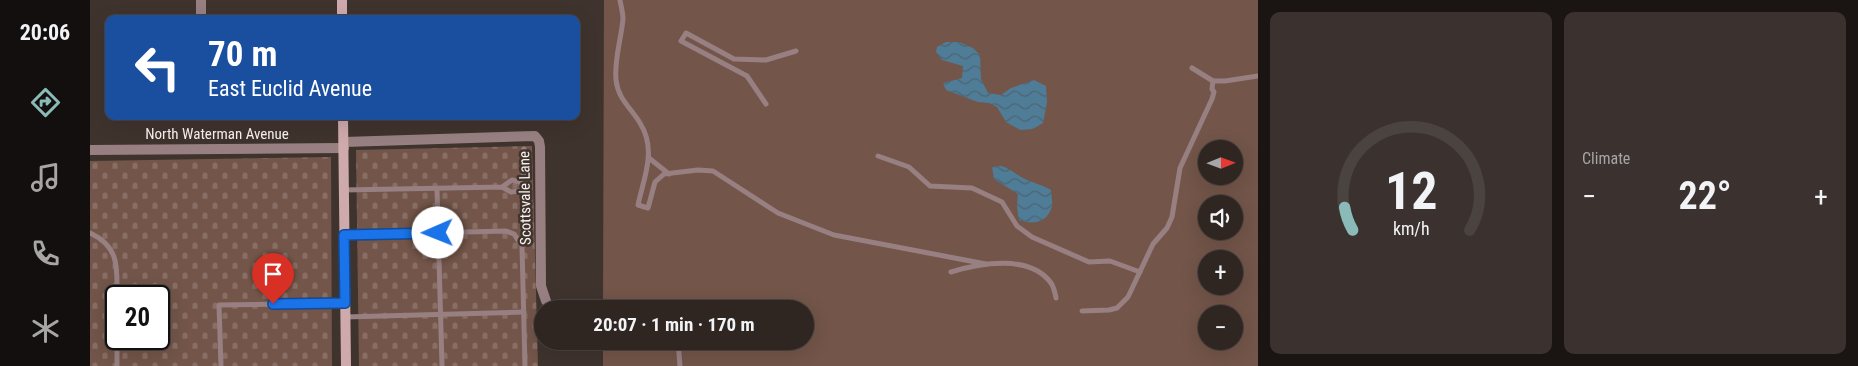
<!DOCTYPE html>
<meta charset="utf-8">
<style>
body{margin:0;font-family:"Roboto Condensed",sans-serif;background:#3b322f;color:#f1f3f6;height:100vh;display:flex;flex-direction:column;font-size:19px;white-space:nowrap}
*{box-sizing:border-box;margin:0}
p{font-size:16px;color:#a7a5a5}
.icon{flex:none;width:28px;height:28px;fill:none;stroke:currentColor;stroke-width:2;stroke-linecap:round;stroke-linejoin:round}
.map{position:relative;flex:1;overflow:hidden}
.drawer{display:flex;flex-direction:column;gap:12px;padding:12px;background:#1a1513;width:600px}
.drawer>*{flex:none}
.guide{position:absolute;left:15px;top:15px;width:475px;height:105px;border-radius:10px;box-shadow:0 5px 20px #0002,0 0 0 1px #4a4340;background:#1a4fa0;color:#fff;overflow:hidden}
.needle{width:32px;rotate:89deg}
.tools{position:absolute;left:1108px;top:140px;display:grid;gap:10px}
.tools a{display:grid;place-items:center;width:45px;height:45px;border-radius:50%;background:#2f2622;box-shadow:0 5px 20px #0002,0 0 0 1px #4a4340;font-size:25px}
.speed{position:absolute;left:15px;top:285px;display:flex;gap:10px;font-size:25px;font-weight:700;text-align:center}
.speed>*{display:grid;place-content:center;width:65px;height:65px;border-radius:50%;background:#2f2622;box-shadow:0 5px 20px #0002,0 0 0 1px #4a4340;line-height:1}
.speed .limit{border:2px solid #111;border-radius:8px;background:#fff;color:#111}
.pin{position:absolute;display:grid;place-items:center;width:42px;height:42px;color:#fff;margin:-51px -21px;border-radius:50% 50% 50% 0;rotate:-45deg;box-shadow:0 0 5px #0007}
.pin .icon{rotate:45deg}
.me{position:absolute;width:55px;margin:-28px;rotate:269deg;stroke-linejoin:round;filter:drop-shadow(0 0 4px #0008)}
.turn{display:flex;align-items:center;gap:18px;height:105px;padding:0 20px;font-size:22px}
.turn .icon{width:65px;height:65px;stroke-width:2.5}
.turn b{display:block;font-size:35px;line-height:42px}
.big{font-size:38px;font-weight:700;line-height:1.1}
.drawer .card{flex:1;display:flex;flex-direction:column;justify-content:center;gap:8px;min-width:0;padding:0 18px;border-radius:10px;background:#3b322f}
.drawer .dial{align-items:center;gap:0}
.dial svg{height:130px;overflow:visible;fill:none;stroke:#4a4340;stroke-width:7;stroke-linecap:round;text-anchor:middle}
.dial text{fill:#f1f3f6;stroke:none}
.heat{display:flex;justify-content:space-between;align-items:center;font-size:28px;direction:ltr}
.drawer .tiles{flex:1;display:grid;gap:12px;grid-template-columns:repeat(2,1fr)}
.trip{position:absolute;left:444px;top:300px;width:280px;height:50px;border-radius:25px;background:#2f2622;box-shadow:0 5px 20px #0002,0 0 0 1px #4a4340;font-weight:700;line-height:50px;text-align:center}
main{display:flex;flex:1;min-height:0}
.tabs{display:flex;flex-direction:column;width:90px;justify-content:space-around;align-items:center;background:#130f0e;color:#a7a5a5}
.tabs .icon{width:35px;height:35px}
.tabs .current{color:#8bbbb9}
.tabs b{font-size:22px;color:#f1f3f6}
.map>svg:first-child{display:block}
.green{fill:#735549;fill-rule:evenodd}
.cemetery{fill:url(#cemetery-stones);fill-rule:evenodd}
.water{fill:url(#water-waves)}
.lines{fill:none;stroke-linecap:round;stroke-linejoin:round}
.lane{stroke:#988082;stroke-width:5}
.street{stroke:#988082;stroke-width:10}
.secondary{stroke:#cfaaad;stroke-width:10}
.route-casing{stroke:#114b97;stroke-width:12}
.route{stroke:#1a73e8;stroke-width:9}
.labels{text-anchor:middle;stroke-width:5;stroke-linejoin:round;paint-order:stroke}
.street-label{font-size:15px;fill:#faf2ef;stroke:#3f332e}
</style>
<main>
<nav class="tabs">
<b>20:06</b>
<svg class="icon current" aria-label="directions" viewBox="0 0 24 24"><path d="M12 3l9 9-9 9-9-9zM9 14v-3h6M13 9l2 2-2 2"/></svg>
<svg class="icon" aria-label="music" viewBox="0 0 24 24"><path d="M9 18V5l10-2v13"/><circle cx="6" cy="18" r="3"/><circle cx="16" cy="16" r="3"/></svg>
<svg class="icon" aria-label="phone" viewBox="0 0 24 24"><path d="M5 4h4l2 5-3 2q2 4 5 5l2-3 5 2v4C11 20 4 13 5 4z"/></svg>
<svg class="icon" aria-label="climate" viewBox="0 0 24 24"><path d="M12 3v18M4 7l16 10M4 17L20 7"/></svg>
</nav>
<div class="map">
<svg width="1168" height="366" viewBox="0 0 1168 366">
<defs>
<pattern id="cemetery-stones" width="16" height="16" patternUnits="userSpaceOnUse" patternTransform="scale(1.25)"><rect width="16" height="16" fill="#735549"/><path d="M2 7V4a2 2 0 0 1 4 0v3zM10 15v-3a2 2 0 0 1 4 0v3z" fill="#886e64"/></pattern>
<pattern id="water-waves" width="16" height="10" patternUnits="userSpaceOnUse" patternTransform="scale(1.25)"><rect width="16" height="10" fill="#4f7c97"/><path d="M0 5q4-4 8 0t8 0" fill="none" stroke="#4d6573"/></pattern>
</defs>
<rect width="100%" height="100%" fill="#3f332e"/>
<path class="green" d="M514 0H1168V366H513V341H715V309H513ZM1116 149H1144V176H1116ZM1116 204H1144V231H1116ZM1116 259H1144V286H1116ZM1116 314H1144V341H1116Z"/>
<g class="cemetery">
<polygon points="442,146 448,366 269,366 266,150"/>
<path d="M241 157 242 366H0V161ZM26 296H69V339H26Z"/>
</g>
<g class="water">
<polygon points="856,42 869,42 883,48 890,55 891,79 898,93 911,95 921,88 944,80 956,86 957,102 953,123 943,129 930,130 916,122 907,107 899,103 888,102 856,90 853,83 872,78 873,66 852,60 846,52 847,47"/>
<path d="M911 166C920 168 926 175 935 179 944 183 953 185 961 190 961 195 963 202 962 206 958 223 942 225 929 220L927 207 928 194 904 179 902 167Z"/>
</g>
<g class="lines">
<g class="lane">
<path d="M530 0C531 6 533 13 533 19 531 40 524 60 526 80 528 99 541 108 550 123 567 150 554 177 548 205L558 208 565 182 574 174 608 170 623 171 688 213 744 235 896 264"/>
<polyline points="1102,68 1123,81"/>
<polyline points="676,104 657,76 591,41 596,33 644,59 676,60 706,51"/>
<polyline points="788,156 819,167 840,186 882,188 912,202 927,226 942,237 999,262 1020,261 1050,272"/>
<polyline points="559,158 579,174"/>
<polyline points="430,182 435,171 434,149"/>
<polyline points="347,189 352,366"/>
<polyline points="254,190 412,187 421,192 430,191 432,188 430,182 422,180 412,187"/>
<path d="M0 233C30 247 27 268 27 296"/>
<polyline points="255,235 416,231 424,234 432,246 435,366"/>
<path d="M861 272C890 263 940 254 961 283 964 287 965 293 966 298"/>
<polyline points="992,311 1019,310 1027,308 1038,297 1063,244 1077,228 1082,217 1090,168 1122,99 1124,92 1122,89 1123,81 1135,81 1168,76"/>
<polyline points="255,317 434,312"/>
<polyline points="27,339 27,366"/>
<polyline points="588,341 590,366"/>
<polyline points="131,366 129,305 255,303"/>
</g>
<g class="street">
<polyline points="111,0 111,15"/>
<polyline points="254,142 445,136 449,141 450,147 451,286 456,301"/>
<polyline points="0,150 254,148"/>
</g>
<g class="secondary">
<polyline points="252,0 252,19"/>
<polyline points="253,116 256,366"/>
</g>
</g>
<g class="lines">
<defs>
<polyline id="route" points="183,304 255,303 254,235 348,233"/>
</defs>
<use href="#route" class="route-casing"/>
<use href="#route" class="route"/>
</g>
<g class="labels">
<g class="street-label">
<text x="127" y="139">North Waterman Avenue</text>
<text transform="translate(435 198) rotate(-91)" y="5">Scottsvale Lane</text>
</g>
</g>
</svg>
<div class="tools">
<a><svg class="needle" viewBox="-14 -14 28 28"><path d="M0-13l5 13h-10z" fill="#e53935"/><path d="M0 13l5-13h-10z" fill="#a7a5a5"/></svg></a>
<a><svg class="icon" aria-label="sound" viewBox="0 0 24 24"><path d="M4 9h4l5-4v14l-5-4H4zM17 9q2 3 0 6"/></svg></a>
<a>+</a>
<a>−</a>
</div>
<div class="speed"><div class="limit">20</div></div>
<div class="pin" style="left:183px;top:304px;background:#d93025"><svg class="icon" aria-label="arrive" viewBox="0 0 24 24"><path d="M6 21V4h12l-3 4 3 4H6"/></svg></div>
<svg class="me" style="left:348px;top:233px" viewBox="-20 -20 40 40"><circle r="19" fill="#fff"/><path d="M0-13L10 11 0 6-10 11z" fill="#1a73e8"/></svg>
<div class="trip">20:07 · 1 min · 170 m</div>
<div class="guide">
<div class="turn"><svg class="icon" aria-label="left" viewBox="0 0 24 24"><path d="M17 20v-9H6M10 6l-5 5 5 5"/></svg><div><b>70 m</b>East Euclid Avenue</div></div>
</div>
</div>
<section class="drawer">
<div class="tiles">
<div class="card dial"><svg viewBox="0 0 100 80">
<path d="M14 69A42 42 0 1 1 86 69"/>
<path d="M14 69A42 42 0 0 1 9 55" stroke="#8bbbb9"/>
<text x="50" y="56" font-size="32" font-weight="700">12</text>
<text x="50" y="72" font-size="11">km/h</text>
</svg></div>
<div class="card"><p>Climate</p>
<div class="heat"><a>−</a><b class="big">22°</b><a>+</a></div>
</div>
</div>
</section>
</main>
